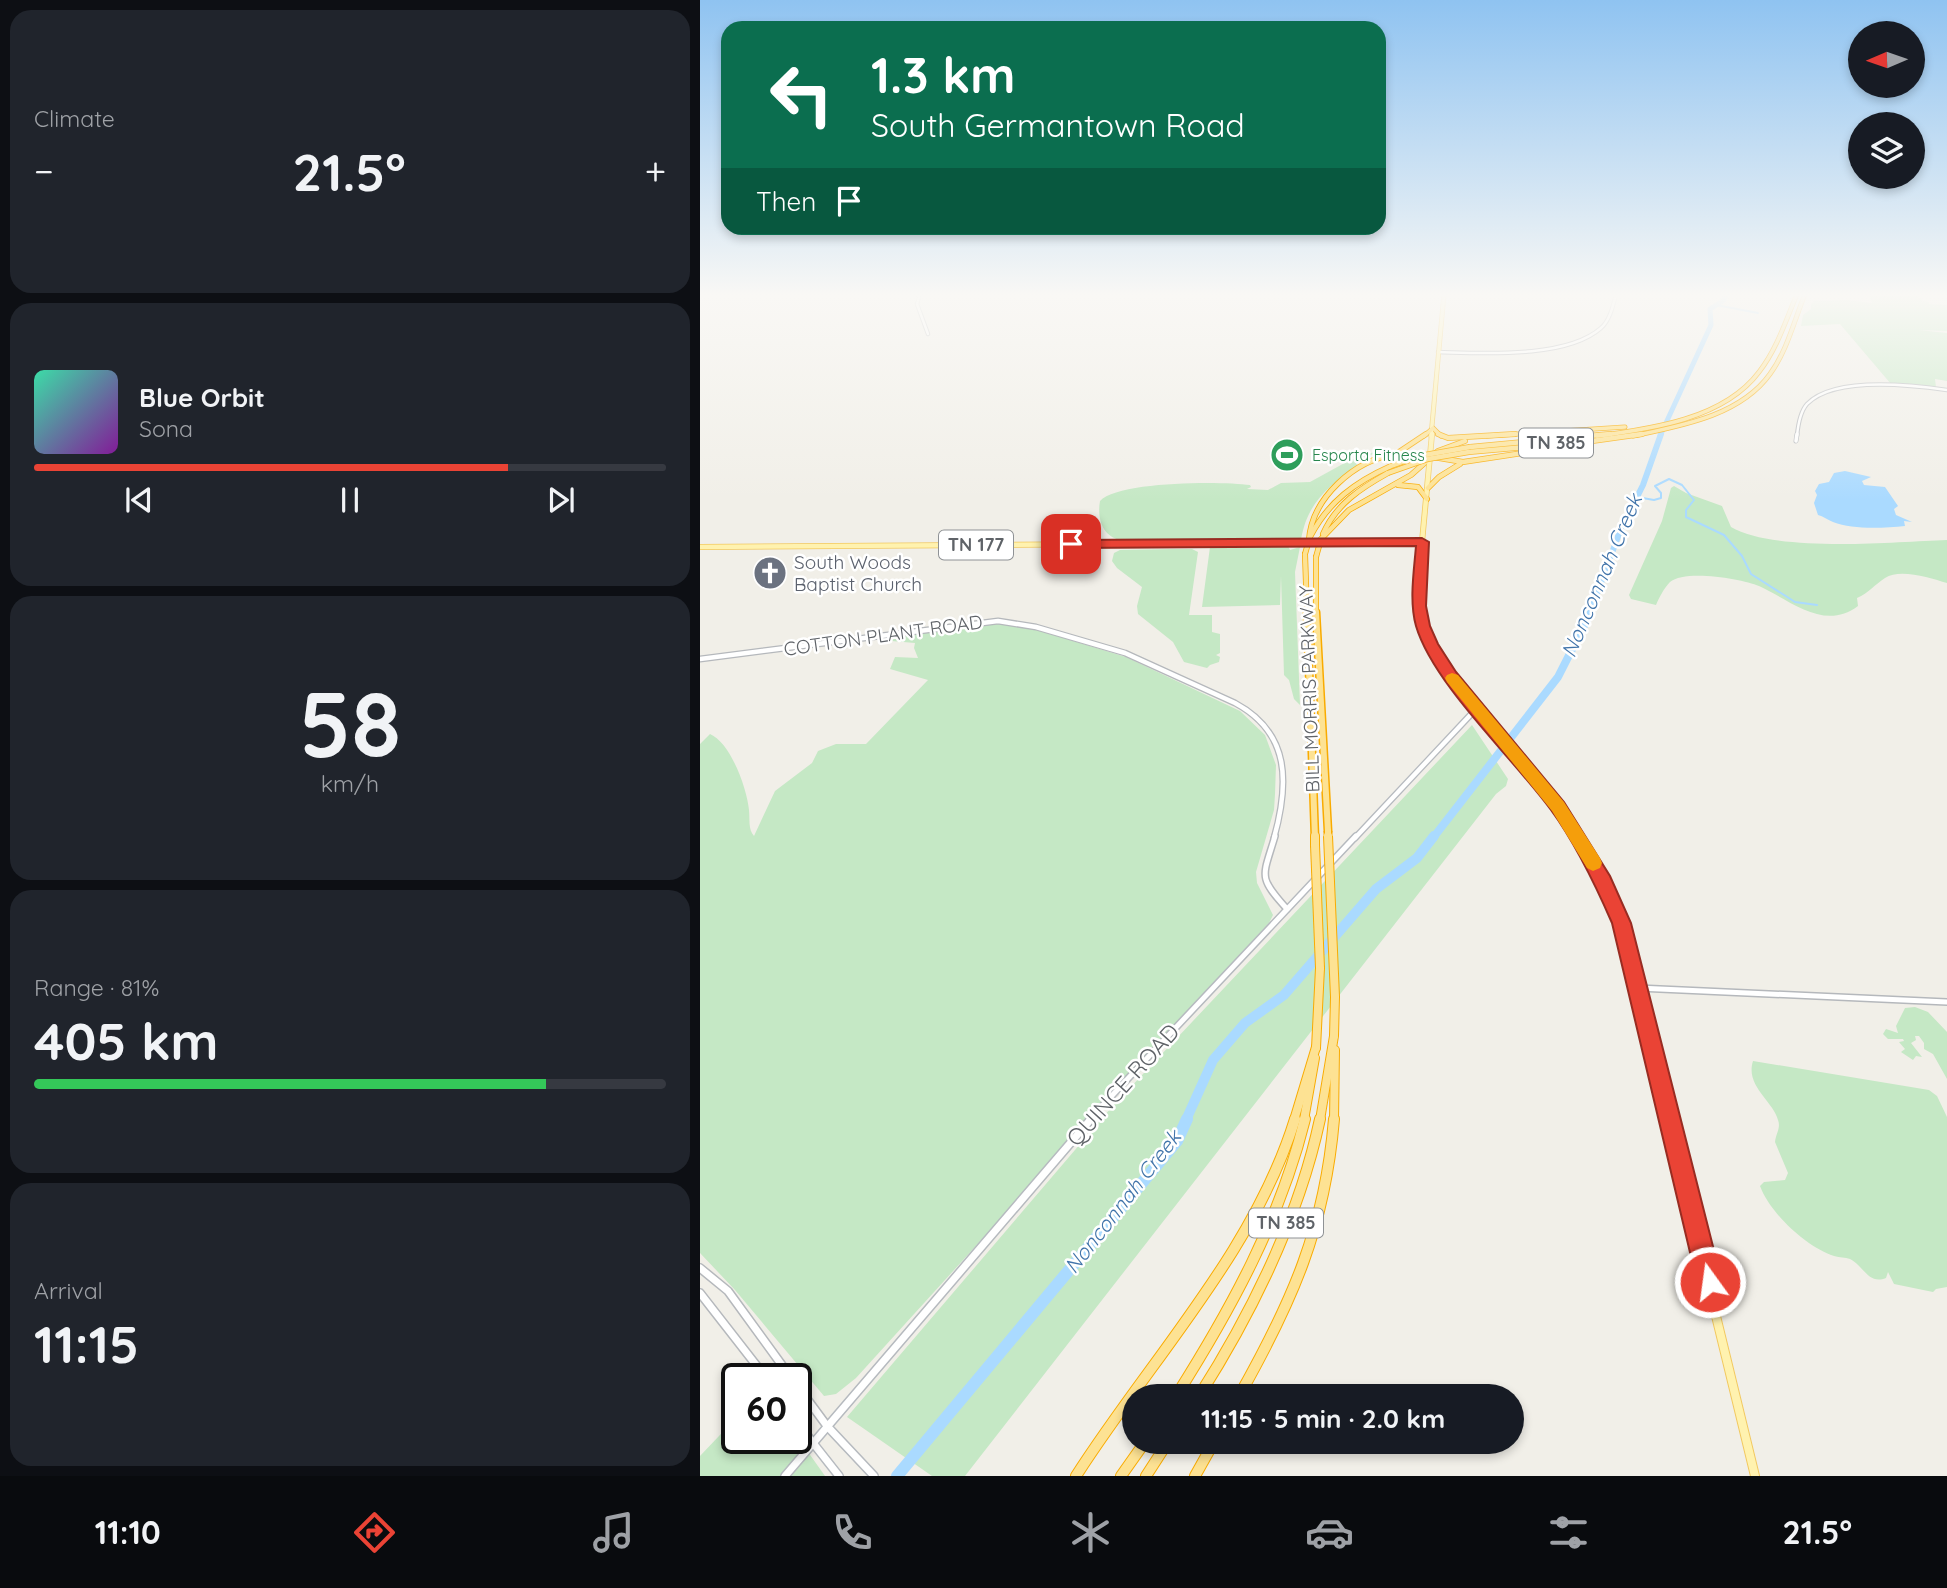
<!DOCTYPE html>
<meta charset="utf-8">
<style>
body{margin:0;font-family:Quicksand,sans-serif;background:#20242c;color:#f1f3f6;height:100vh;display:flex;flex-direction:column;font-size:26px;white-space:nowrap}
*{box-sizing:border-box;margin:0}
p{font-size:23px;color:#9ea1a6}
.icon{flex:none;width:38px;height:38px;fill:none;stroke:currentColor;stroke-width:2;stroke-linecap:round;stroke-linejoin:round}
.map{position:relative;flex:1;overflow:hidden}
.side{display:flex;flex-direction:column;gap:10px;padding:10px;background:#0d0f14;width:700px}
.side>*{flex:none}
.banner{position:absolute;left:21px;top:21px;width:665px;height:214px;border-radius:21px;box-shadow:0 4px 10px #0003;background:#0b6e4f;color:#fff;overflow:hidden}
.needle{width:46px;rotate:268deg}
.buttons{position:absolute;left:1148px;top:21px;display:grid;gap:14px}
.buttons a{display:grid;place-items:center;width:77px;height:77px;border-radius:50%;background:#171b24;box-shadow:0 4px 10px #0003;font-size:35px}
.speed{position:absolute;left:21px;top:1363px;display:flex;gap:14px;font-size:35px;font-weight:700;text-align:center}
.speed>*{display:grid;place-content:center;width:91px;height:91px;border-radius:50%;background:#171b24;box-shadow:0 4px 10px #0003;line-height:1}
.speed .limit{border:4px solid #111;border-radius:10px;background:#fff;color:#111}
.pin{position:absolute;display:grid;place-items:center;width:60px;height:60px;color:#fff;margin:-30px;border-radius:14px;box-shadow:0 4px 10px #0006}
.me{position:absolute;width:77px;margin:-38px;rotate:346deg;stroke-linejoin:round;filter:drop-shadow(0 0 5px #0008)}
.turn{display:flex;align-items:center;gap:24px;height:147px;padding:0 35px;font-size:32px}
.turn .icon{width:91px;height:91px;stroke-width:2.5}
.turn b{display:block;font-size:49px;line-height:60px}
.then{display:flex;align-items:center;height:66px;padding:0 35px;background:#0003;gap:14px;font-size:26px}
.big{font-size:52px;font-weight:700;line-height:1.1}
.side .card{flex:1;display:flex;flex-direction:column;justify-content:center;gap:10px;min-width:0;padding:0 24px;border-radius:21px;background:#20242c}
.side .dial{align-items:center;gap:0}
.dial b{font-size:91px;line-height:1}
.song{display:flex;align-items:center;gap:21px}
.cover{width:84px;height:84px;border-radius:10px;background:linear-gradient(135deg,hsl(160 70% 55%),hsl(290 70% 35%))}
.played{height:7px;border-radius:4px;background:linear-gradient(90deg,#ea4335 75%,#363941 75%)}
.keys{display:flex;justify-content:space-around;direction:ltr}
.heat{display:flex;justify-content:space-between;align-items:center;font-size:38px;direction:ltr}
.charge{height:10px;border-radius:5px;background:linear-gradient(90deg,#34c759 81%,#363941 0)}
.trip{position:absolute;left:422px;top:1384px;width:402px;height:70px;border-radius:35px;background:#171b24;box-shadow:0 4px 10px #0003;font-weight:700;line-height:70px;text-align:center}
.dock{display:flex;height:112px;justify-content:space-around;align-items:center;background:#090b0e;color:#9ea1a6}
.dock .icon{width:49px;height:49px}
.dock .current{color:#ea4335}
.dock b{font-size:32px;color:#f1f3f6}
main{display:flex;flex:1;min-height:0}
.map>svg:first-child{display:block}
.green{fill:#c5e8c5}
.water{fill:#aadaff}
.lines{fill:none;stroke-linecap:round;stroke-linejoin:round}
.stream{stroke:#aadaff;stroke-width:2}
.river-far4{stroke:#aadaff;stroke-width:5}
.river-far3{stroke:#aadaff;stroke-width:6}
.river-far2{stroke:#aadaff;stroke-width:8}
.river-far1{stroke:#aadaff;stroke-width:10}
.river{stroke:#aadaff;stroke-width:12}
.tertiary-far4-casing{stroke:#b5b8bc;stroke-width:4.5}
.tertiary-far3-casing{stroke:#b5b8bc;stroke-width:5}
.tertiary-far2-casing{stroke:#b5b8bc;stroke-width:7}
.tertiary-far1-casing{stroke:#b5b8bc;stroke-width:8}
.tertiary-casing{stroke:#b5b8bc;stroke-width:10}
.secondary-far2-casing{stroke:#b6babf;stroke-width:7}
.secondary-far1-casing{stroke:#b6babf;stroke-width:8}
.secondary-casing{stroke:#b6babf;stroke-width:10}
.primary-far4-casing{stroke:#f2c960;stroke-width:5}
.primary-far3-casing{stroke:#f2c960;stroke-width:6}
.primary-far2-casing{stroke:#f2c960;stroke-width:8}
.primary-far1-casing{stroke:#f2c960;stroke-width:9}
.primary-casing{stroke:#f2c960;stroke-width:10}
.motorway-far4-casing{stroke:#f9ab00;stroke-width:5}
.motorway-far3-casing{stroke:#f9ab00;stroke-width:6}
.motorway-far2-casing{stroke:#f9ab00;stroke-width:9}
.motorway-far1-casing{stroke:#f9ab00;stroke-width:10}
.motorway-casing{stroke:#f9ab00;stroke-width:12}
.tertiary-far4{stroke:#fff;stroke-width:2.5}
.tertiary-far3{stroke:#fff;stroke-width:3.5}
.tertiary-far2{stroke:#fff;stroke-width:4.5}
.tertiary-far1{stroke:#fff;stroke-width:5}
.tertiary{stroke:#fff;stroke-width:7}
.secondary-far2{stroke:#fff;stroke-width:4.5}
.secondary-far1{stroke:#fff;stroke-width:5}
.secondary{stroke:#fff;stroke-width:7}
.primary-far4{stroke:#fff2af;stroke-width:3.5}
.primary-far3{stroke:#fff2af;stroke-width:4.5}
.primary-far2{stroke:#fff2af;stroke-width:5}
.primary-far1{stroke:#fff2af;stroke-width:6}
.primary{stroke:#fff2af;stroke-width:8}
.motorway-far4{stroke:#fde293;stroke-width:3.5}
.motorway-far3{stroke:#fde293;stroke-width:4.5}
.motorway-far2{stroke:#fde293;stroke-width:6}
.motorway-far1{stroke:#fde293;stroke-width:8}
.motorway{stroke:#fde293;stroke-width:10}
.motorway-bridge-far2-casing{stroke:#f9ab00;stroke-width:6;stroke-linecap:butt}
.motorway-bridge-far1-casing{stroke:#f9ab00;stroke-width:9;stroke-linecap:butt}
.motorway-bridge-casing{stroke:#f9ab00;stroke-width:10;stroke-linecap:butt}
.motorway-bridge-far2{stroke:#fde293;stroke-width:4.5}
.motorway-bridge-far1{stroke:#fde293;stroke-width:6}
.motorway-bridge{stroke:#fde293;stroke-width:8}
.route{fill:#ea4335;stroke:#982c22;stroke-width:2}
.slow{fill:#f59e0b}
.labels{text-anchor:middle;stroke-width:5;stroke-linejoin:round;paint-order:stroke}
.far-leisure-label{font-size:16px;fill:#27864d;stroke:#fff;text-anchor:start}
.shield{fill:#fff;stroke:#8f9295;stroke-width:2}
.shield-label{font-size:18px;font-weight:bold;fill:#5f6368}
.worship-label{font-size:19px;fill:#5b616d;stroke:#fff;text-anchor:start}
.street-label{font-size:19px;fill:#5f6368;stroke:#fff}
.water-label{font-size:21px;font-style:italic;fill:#4174aa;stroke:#fff}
.near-street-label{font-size:23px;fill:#5f6368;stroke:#fff}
</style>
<main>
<section class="side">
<div class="card"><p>Climate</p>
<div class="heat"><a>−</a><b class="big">21.5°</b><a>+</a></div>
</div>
<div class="card">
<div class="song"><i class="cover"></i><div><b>Blue Orbit</b><p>Sona</p></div></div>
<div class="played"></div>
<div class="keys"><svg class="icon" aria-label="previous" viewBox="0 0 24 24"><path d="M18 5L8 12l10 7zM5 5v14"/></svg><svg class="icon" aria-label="pause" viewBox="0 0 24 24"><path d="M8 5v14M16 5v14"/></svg><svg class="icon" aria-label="next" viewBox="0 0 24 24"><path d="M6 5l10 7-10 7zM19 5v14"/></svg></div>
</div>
<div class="card dial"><b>58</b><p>km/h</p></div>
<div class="card"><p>Range · 81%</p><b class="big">405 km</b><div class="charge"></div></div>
<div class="card"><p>Arrival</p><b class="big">11:15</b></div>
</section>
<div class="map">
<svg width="1247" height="1476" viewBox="0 0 1247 1476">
<rect width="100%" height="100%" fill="#f1efe8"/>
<g class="green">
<polygon points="1169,294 1216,294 1223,301 1229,302 1229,304 1247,305 1247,331 1219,330 1247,333 1247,381 1235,379 1236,387 1191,384 1140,324 1101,326 1103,315 1111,309 1111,304 1114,301 1147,300 1172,303"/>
<path d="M673 450 678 452 655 462 658 466C628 486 607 503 601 540H420C402 536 397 518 400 501 418 481 522 481 550 485L551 487 547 489 568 490 581 483 610 482 650 460 674 452Z"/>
<path d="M974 486 986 493 1022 506 1031 527C1076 553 1192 542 1247 540V583C1230 578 1200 568 1185 578 1174 585 1169 593 1157 598L1158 606C1124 632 1090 600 1059 586 1043 579 985 569 970 582 964 588 959 598 956 605L931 599 929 595 962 521 971 488Z"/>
<polygon points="588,546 590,550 600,547 595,572 600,705 594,699 589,680 584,675 581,576 580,605 502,607 510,547"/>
<polygon points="472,549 492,549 498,552 489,615 512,615 512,632 520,634 520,653 516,655 520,657 519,662 510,665 507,668 484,662 473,642 438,614 437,606 442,587 417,568 412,561 414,553 420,550"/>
<path d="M295 623 334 629 426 657 540 711 565 735 576 765 575 794 574 810 556 872 557 883 573 915 569 923 156 1378 136 1394 124 1396 35 1290 0 1253V744L10 734C31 743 47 789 49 810 50 820 48 829 54 836L75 791 112 763 118 751 136 744H166L228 680 190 669 195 657 218 658 214 648 215 643 180 640V637Z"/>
<polygon points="772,725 808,779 806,786 796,794 265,1476 232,1476 147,1417 410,1109"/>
<polygon points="1215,1007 1228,1012 1247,1032 1247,1079 1233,1054 1224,1049 1224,1043 1219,1036 1215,1036 1216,1040 1211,1043 1222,1057 1216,1056 1213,1060 1201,1052 1205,1049 1199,1042 1204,1041 1203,1039 1188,1039 1183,1034 1186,1029 1198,1033 1196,1026 1205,1008"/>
<path d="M1053 1061 1229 1090 1237 1096 1247 1117V1287L1236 1289 1233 1292 1194 1284 1188 1272 1186 1278C1168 1285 1164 1266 1150 1259 1145 1257 1140 1258 1134 1256 1106 1247 1070 1213 1060 1186L1064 1182 1085 1180 1088 1173 1075 1142C1076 1133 1081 1128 1078 1120 1073 1101 1045 1086 1053 1061Z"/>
<polygon points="37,1417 37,1438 96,1438 96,1435 125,1476 0,1476 0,1456"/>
</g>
<path class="water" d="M1145 471 1171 477 1162 481 1164 485 1185 487 1198 506 1194 509 1196 515 1212 522 1204 521 1205 526C1184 528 1153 530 1133 522 1128 520 1123 516 1118 515L1114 503 1117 495 1115 491 1119 484 1129 482 1134 473Z"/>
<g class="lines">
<g class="stream">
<polyline points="1016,305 1058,313"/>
<polyline points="937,497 954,500 961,498 961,493 955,486 969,479 982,485 994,500 986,510 986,517 1024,535 1042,556 1051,574 1095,602 1117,605"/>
</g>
<polyline class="river-far4" points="960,436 1011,325 1010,309 1024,300 1026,294"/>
<polyline class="river-far3" points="890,613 920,531 943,485 961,434"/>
<polyline class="river-far2" points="733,838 858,677 891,612"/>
<polyline class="river-far1" points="486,1120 513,1060 545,1023 584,995 676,889 717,858 734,836"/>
<polyline class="river" points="197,1476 477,1141 487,1119"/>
<defs>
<g id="tertiary-far4">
<polyline points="220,294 217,304 228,334"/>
<path d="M738 352C782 353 866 359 901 328 910 320 913 306 916 294"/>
<path d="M1097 436C1098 425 1100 412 1107 404 1134 376 1212 385 1247 390"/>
</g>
<polyline id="tertiary-far3" points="1096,441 1097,434"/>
<path id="tertiary-far2" d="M0 659 298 621 336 627 425 653 535 703C591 733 589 784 574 838"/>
<g id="tertiary-far1">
<path d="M575 836C563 877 557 876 587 909"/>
<polyline points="938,988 1247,1002"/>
</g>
<g id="tertiary">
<polyline points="0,1268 28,1291 92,1379"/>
<polyline points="0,1293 67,1379"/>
<polyline points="96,1384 127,1426"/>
<polyline points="96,1420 113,1443"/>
</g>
<polyline id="secondary-far2" points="655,838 776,709"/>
<polyline id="secondary-far1" points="389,1120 656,836"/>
<g id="secondary">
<polyline points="127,1426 174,1476"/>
<polyline points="113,1443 139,1476"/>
<polyline points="85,1476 391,1119"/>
</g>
<polyline id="primary-far4" points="731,436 744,294"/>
<g id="primary-far3">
<polyline points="0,547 722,542"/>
<polyline points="721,613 722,542 732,434"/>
</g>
<path id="primary-far2" d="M721 612C731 677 818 752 857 805 865 815 871 827 877 838"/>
<polyline id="primary-far1" points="876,836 904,882 921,923 969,1120"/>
<polyline id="primary" points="968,1119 1055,1476"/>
<g id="motorway-far4">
<polyline points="724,436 733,428 741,436"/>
<polyline points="787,436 925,427"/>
<path d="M897 436C951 429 1024 419 1059 372 1077 349 1086 320 1097 294"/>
<path d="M933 436C980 426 1040 416 1070 374 1087 351 1094 321 1105 294"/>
</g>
<g id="motorway-far3">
<polyline points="738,434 748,438 815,434"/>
<polyline points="770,447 910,434"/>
<polyline points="769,452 885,442 942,434"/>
<polyline points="696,454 726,434"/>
<polyline points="733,457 763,462 875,445"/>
<polyline points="698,485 718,487 727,499"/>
<polyline points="728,488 739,477 760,464"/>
<path d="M623 534C636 504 661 488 688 473"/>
<path d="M610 537C628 502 655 482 691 466"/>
<polyline points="621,539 649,510 711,475 738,451 765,441"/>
<path d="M609 540C612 498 654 460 696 454 705 453 714 455 723 456"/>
<polyline points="605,554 607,613"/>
<polyline points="616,613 616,557"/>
</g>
<g id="motorway-far2">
<polyline points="607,612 615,838"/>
<polyline points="616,612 628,831"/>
</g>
<g id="motorway-far1">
<polyline points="615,836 615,845"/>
<polyline points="616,1048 620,968"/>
<polyline points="594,1120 616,1047"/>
<polyline points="604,1120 615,1058"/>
<polyline points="620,1120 634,1036"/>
<polyline points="634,1120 635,1050"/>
</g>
<g id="motorway">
<path d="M476 1396C531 1309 580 1220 605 1119"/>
<path d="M499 1396C553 1311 599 1217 620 1119"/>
<path d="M539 1396C592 1302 625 1228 634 1119"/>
<path d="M376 1476C450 1360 554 1252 595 1119"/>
<polyline points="421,1476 445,1442"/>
<polyline points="446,1476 468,1442"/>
<polyline points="495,1476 514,1442"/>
</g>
</defs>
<use href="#tertiary-far4" class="tertiary-far4-casing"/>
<use href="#tertiary-far3" class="tertiary-far3-casing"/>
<use href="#tertiary-far2" class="tertiary-far2-casing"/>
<use href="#tertiary-far1" class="tertiary-far1-casing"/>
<use href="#tertiary" class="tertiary-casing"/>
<use href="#secondary-far2" class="secondary-far2-casing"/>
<use href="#secondary-far1" class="secondary-far1-casing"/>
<use href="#secondary" class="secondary-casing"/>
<use href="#primary-far4" class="primary-far4-casing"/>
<use href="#primary-far3" class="primary-far3-casing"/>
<use href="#primary-far2" class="primary-far2-casing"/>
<use href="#primary-far1" class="primary-far1-casing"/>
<use href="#primary" class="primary-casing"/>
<use href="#motorway-far4" class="motorway-far4-casing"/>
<use href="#motorway-far3" class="motorway-far3-casing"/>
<use href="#motorway-far2" class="motorway-far2-casing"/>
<use href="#motorway-far1" class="motorway-far1-casing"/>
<use href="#motorway" class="motorway-casing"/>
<use href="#tertiary-far4" class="tertiary-far4"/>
<use href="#tertiary-far3" class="tertiary-far3"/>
<use href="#tertiary-far2" class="tertiary-far2"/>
<use href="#tertiary-far1" class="tertiary-far1"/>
<use href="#tertiary" class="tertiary"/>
<use href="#secondary-far2" class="secondary-far2"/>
<use href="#secondary-far1" class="secondary-far1"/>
<use href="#secondary" class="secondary"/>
<use href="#primary-far4" class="primary-far4"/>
<use href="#primary-far3" class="primary-far3"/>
<use href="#primary-far2" class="primary-far2"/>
<use href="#primary-far1" class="primary-far1"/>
<use href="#primary" class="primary"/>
<use href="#motorway-far4" class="motorway-far4"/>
<use href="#motorway-far3" class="motorway-far3"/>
<use href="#motorway-far2" class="motorway-far2"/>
<use href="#motorway-far1" class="motorway-far1"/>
<use href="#motorway" class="motorway"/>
<defs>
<g id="motorway-bridge-far2">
<polyline points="691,466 719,456 770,447"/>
<polyline points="688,473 728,459 769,452"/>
<polyline points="605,554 609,540"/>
<polyline points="616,557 621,539"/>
</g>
<polyline id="motorway-bridge-far1" points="628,831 628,838"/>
<g id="motorway-bridge">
<polyline points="628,836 635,997 634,1036"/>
<polyline points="615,845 620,968"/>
</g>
</defs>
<use href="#motorway-bridge-far2" class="motorway-bridge-far2-casing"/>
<use href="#motorway-bridge-far1" class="motorway-bridge-far1-casing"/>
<use href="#motorway-bridge" class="motorway-bridge-casing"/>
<use href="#motorway-bridge-far2" class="motorway-bridge-far2"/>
<use href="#motorway-bridge-far1" class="motorway-bridge-far1"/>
<use href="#motorway-bridge" class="motorway-bridge"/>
</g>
<linearGradient id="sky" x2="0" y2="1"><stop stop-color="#8fc3f1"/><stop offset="0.59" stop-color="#f9f8f5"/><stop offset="1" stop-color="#f9f8f5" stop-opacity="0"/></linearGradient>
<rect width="1247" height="500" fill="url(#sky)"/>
<path class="route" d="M722 538 729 542 726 606 730 626 738 644 756 672 864 802 910 876 931 923 1022 1282 1018 1291 1010 1295 1001 1291 997 1282 912 923C895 884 876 844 851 810 814 759 733 684 716 626 709 601 714 571 716 546L371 548 365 544 371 540Z"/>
<polygon class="slow" points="752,673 758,675 864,802 900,858 902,863 900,868 893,871 887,868 852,811 747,682 745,678 747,675"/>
<defs>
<symbol id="stadium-disc" viewBox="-11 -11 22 22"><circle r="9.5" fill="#2e9e5b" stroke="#fff"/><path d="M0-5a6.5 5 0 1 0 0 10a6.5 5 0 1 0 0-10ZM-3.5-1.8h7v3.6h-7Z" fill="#fff"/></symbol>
<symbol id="church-disc" viewBox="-11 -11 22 22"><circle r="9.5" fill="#6b7280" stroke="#fff"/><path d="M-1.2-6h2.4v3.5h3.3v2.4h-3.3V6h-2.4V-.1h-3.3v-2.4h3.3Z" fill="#fff"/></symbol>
</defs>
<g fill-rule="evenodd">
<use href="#stadium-disc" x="568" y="436" width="38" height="38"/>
<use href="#church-disc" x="51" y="554" width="38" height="38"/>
</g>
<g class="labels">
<g class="far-leisure-label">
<text x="612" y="461">Esporta Fitness</text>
</g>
<g class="shield">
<rect x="819" y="428.5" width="74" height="29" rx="5"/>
<rect x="239" y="530.5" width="74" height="29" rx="5"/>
<rect x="549" y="1208.5" width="74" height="29" rx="5"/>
</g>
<g class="shield-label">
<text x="856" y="449">TN 385</text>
<text x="276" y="551">TN 177</text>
<text x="586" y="1229">TN 385</text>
</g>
<g class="worship-label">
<text x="94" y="569">South Woods<tspan x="94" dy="22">Baptist Church</tspan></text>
</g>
<g class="street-label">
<text transform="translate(183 635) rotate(-8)" y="7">COTTON PLANT ROAD</text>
<text transform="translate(609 689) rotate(-92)" y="7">BILL MORRIS PARKWAY</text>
</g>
<g class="water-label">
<text transform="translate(902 576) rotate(-67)" y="7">Nonconnah Creek</text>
<text transform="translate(423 1202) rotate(-52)" y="7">Nonconnah Creek</text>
</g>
<g class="near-street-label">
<text transform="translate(423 1085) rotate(-48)" y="8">QUINCE ROAD</text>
</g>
</g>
</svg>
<div class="buttons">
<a><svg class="needle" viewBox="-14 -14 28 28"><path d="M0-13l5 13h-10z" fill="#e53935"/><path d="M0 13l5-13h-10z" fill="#9ea1a6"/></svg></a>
<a><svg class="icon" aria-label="layers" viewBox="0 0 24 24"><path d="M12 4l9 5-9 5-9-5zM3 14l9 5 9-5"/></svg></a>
</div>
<div class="speed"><div class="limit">60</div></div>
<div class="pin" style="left:371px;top:544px;background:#d93025"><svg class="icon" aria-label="arrive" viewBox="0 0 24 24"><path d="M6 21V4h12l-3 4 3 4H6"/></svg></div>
<svg class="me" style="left:1010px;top:1282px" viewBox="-20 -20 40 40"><circle r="17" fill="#ea4335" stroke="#fff" stroke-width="3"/><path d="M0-11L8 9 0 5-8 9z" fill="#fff"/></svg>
<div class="trip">11:15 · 5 min · 2.0 km</div>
<div class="banner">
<div class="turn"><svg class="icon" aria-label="left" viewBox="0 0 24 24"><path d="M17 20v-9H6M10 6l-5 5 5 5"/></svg><div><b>1.3 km</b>South Germantown Road</div></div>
<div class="then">Then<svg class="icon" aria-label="arrive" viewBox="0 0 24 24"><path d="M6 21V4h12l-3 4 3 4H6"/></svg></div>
</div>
</div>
</main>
<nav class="dock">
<b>11:10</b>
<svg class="icon current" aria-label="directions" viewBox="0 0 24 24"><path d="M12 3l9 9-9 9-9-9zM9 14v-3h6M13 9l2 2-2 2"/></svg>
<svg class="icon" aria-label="music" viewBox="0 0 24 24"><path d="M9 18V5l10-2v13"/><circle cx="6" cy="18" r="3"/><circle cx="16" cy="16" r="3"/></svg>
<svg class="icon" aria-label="phone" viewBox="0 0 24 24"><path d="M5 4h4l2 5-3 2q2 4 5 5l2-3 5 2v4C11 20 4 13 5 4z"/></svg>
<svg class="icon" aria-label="climate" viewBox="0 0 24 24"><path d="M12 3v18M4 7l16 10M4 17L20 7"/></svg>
<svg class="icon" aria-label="car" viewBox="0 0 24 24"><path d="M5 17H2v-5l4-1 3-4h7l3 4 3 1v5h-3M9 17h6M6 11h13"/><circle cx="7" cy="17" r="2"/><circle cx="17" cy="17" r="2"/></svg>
<svg class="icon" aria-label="filters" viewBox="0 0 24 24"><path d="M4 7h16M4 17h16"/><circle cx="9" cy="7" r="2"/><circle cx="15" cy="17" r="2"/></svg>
<b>21.5°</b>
</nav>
